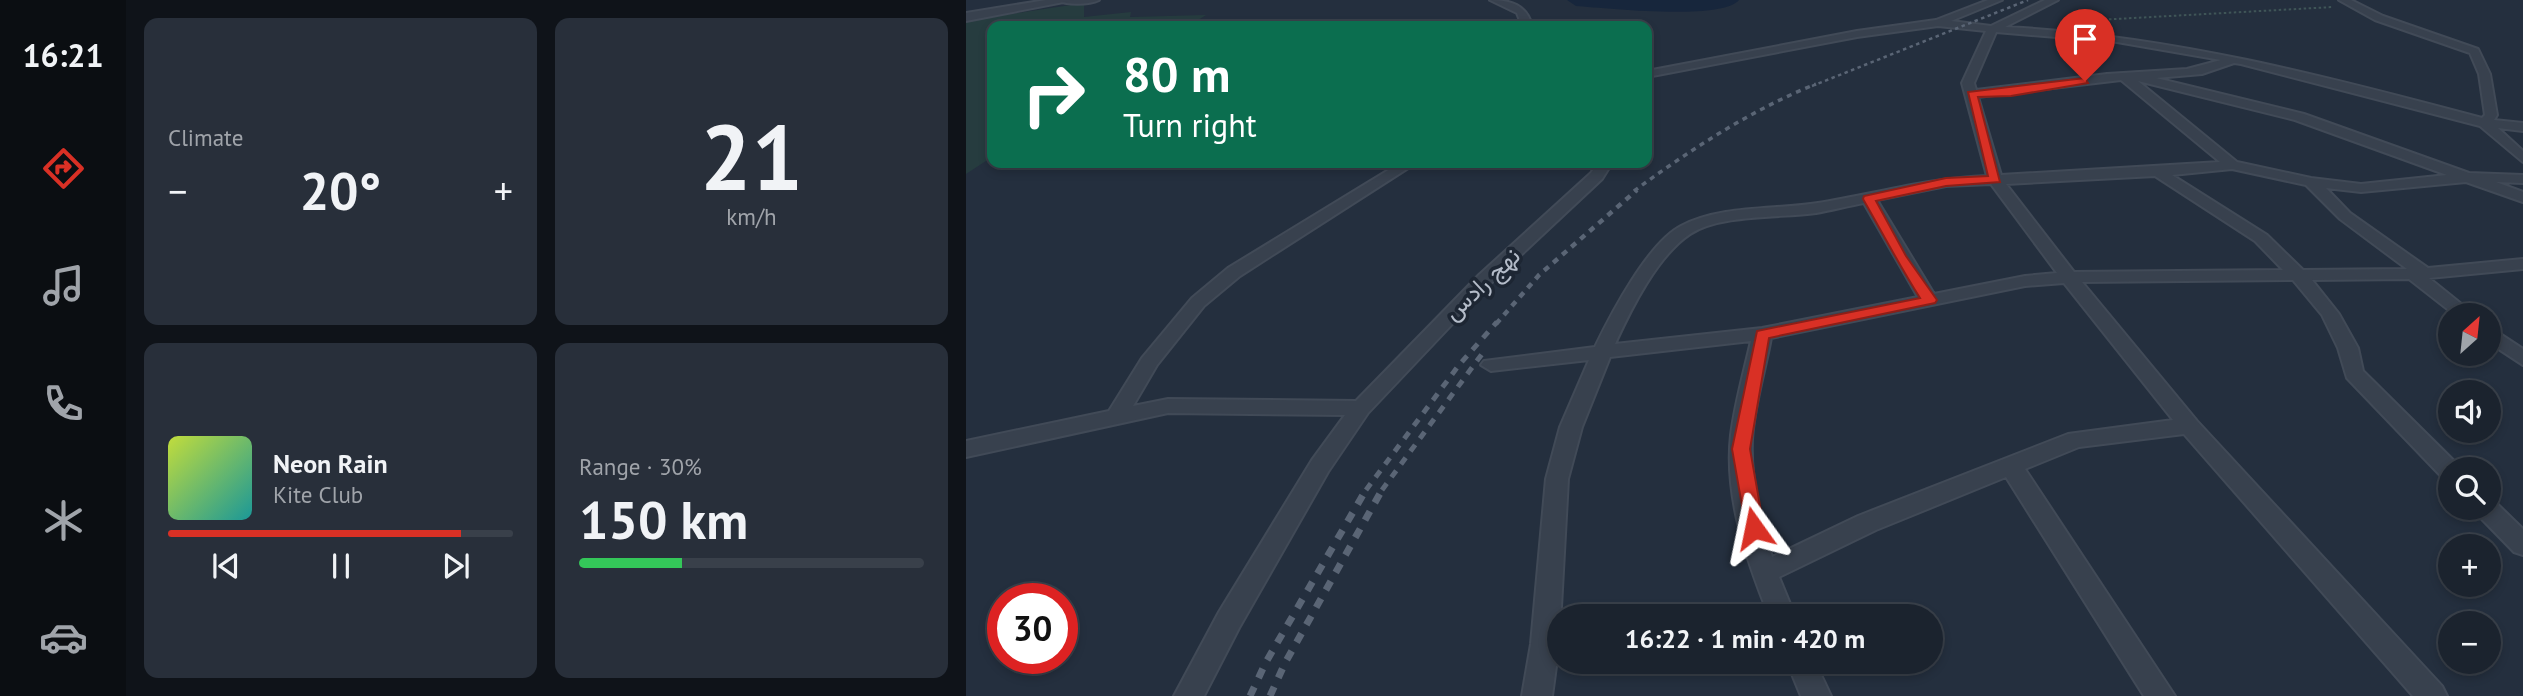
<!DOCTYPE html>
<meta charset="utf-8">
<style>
body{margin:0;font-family:"PT Sans",Vazirmatn,sans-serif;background:#282f3a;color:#f1f3f6;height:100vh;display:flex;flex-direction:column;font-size:26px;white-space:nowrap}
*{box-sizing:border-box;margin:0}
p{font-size:23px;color:#a0a4aa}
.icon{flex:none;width:38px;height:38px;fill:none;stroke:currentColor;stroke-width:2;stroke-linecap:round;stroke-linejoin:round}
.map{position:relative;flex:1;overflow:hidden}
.panel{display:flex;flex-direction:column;gap:18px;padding:18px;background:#0f1319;width:840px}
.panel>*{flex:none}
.hud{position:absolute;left:21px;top:21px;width:665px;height:147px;border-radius:14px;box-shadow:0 4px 10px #0003,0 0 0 2px #39404a;background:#0b6e4f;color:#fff;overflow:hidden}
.needle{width:46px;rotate:27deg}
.buttons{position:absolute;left:1472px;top:303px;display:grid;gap:14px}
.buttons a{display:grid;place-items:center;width:63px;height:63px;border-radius:50%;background:#1b232e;box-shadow:0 4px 10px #0003,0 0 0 2px #39404a;font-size:35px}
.speed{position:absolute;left:21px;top:583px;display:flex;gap:14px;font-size:35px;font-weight:700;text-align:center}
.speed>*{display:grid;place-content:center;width:91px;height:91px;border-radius:50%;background:#1b232e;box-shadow:0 4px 10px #0003,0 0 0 2px #39404a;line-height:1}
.speed .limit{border:10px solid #d22;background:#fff;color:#111}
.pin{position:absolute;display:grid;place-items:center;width:60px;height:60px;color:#fff;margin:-72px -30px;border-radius:50% 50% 50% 0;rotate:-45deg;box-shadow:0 0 7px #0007}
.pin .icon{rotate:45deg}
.me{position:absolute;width:77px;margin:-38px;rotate:348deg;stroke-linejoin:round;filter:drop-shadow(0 0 5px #0008)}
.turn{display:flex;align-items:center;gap:24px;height:147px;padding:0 21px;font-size:32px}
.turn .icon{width:91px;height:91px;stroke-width:2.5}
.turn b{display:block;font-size:49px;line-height:60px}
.big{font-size:52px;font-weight:700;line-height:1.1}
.panel .tile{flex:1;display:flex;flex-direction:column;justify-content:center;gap:10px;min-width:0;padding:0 24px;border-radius:14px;background:#282f3a}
.panel .dial{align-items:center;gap:0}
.dial b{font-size:91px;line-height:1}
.song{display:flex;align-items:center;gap:21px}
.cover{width:84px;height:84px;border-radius:10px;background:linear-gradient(135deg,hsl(70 70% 55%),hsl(180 70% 35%))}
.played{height:7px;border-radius:4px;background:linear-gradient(90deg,#d93025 85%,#39404a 85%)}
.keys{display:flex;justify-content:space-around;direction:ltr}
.heat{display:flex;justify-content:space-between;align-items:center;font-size:38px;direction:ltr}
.charge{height:10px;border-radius:5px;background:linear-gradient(90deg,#34c759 30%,#39404a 0)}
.panel .tiles{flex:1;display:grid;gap:18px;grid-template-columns:repeat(2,1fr)}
.trip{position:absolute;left:581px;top:604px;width:396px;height:70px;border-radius:35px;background:#1b232e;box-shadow:0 4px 10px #0003,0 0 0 2px #39404a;font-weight:700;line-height:70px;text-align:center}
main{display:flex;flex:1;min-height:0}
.menu{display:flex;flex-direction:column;width:126px;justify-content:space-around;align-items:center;background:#0b0e12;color:#a0a4aa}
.menu .icon{width:49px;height:49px}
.menu .selected{color:#d93025}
.menu b{font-size:32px;color:#f1f3f6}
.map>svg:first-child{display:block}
.green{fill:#263c3f}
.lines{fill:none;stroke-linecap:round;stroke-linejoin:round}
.river{fill:#17263c;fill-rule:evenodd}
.minor-casing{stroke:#414a57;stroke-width:4}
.tertiary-casing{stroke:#414a57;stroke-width:4}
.path{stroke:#3f5557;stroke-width:2;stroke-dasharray:2.5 2.5;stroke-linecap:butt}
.minor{fill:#38414e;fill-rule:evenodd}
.tertiary{fill:#38414e;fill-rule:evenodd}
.rail-far4{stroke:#5a6575;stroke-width:2.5;stroke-dasharray:3.5 3.5;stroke-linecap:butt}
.rail-far3{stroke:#5a6575;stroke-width:3.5;stroke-dasharray:5 5;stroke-linecap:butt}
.rail-far2{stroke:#5a6575;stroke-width:4.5;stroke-dasharray:6 6;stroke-linecap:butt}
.rail-far1{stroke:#5a6575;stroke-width:5;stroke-dasharray:8 8;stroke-linecap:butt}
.rail{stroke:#5a6575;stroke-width:7;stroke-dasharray:10 10;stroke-linecap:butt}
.route{fill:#d93025;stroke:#8d1f18;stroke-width:2}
.labels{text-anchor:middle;stroke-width:7;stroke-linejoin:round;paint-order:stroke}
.street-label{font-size:24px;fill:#b4bcc9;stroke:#1d2633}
</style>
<main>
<nav class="menu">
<b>16:21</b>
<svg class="icon selected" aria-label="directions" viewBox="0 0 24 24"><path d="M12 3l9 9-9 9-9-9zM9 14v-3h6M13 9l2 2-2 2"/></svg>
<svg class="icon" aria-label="music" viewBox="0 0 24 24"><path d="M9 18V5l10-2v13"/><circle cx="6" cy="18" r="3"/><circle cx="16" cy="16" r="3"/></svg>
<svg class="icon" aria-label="phone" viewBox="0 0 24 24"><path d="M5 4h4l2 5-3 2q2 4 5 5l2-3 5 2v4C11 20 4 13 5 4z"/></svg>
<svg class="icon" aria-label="climate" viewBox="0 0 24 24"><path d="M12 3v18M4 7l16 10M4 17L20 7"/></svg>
<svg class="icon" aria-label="car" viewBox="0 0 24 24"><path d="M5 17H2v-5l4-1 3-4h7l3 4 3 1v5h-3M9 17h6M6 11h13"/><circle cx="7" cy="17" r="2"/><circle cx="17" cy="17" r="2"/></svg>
</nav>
<section class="panel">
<div class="tiles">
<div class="tile"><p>Climate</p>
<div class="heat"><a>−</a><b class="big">20°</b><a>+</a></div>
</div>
<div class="tile dial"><b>21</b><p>km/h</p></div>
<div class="tile">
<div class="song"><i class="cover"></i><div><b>Neon Rain</b><p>Kite Club</p></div></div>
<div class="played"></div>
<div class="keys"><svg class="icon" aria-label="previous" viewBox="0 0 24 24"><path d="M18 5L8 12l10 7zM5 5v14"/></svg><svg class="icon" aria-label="pause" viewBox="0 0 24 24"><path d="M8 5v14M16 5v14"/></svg><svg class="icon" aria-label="next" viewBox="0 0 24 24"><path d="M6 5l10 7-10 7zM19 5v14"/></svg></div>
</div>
<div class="tile"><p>Range · 30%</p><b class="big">150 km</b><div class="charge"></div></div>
</div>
</section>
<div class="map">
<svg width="1557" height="696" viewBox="0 0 1557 696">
<rect width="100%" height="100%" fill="#242f3e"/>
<polygon class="green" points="118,3 118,17 165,12 164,17 240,15 223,26 26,26 26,157 0,174 0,21"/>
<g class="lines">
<path class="river" d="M601 0H773C756 21 639 8 610 6Z"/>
<defs>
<g id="minor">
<path d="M90 0H133C123 5 100 5 90 0Z"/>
<path d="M524 0C544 0 561 5 566 26H556L551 13Z"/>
<path d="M1022 0H1036L985 21 1025 26 1079 0H1092L1039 27C1202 35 1359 76 1516 118L1519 115 1513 74 1504 53 1409 20 1373 0H1385L1417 16 1512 49 1524 74 1531 115 1528 120 1557 123V131L1532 128 1557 151V162L1514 126 1275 64 1268 63 1236 74 1190 78 1338 114 1503 173 1557 175V183L1530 182 1557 192V202L1500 182 1395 192 1360 188 1384 213 1462 268 1557 259V269L1463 278 1509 315H1489L1443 279 1346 280 1373 314 1392 348 1397 371 1492 465 1494 469H1484V479L1476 477 1381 378 1372 348 1356 315 1327 280 1116 282 1231 421 1476 686 1481 696H1447L1218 434 1113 447 1059 469 1209 696H1178L1040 477 910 530 813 577 829 616H803C781 561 758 497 765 435 769 403 778 372 785 341L644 357 616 427 602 479 593 644 586 696H556L565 644 580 479 594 427 623 360 525 371 515 365 518 361 629 347C645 314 682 243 715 226 756 205 807 210 852 203 909 194 963 178 1021 176L996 83 1020 31 972 26 891 37 681 77V71L891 31 970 20ZM1030 32 1151 42 1255 60 1221 69 1141 74 1010 90 1008 83ZM1155 80 1254 162 1035 175 1012 97ZM1172 81 1329 120 1481 175 1395 184 1345 178 1271 162ZM1266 169 1340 185 1374 219 1441 269 1337 270 1301 235 1206 175ZM1189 176 1289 241 1317 270 1108 272 1040 184ZM1025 184 1091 273 1059 276 968 294 911 200 980 186ZM898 203 952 297 796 328 649 344C665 309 691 256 724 234 754 214 814 218 850 213 866 210 882 206 898 203ZM1098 283 1207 420 1102 434 892 516 806 557C795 519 784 479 786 440 788 405 799 372 805 338L1059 286Z"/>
<polygon points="434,163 450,163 274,276 238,306 191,365 167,406 202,399 390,401 513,275 625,173 632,163 646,163 636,179 525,283 402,413 362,472 273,628 238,696 208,696 253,612 346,460 379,415 202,413 0,457 0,441 143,411 176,358 226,298 262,268"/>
<polygon points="1522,326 1557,349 1557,365 1522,342"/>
<polygon points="1522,500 1528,501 1557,529 1557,555 1548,552 1512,515 1508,508 1522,508"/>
<polygon points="821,662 849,662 865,696 835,696"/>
</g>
<polygon id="tertiary" points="80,0 108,0 0,21 0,13"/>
</defs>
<use href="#minor" class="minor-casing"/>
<use href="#tertiary" class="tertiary-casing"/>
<polyline class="path" points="1113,21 1367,7"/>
<use href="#minor" class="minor"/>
<use href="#tertiary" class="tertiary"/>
<polyline class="rail-far4" points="846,86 1062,0"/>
<path class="rail-far3" d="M668 191C724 150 785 110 850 84"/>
<polyline class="rail-far2" points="530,324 573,275 671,190"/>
<g class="rail-far1">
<polyline points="400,490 493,365 531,322"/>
<polyline points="416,490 516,354"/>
</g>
<g class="rail">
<polyline points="284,696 300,662 401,488"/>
<polyline points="304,696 319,663 417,488"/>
</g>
</g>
<path class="route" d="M1119 78 1122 83 1045 96 1012 97 1034 182 980 186 910 201 940 256 971 300 969 303 803 338 784 449 798 528 795 534H781L766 449 791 331 954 298C933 265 916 232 897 199L898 196 980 178 1022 176 1002 92Z"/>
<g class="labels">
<g class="street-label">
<text transform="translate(516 284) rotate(-43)" y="8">نهج رادس</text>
</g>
</g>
</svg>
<div class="buttons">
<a><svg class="needle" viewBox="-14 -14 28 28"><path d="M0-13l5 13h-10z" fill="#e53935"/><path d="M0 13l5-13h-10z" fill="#a0a4aa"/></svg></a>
<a><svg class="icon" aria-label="sound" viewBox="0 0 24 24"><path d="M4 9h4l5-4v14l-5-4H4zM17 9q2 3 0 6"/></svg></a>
<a><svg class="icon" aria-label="search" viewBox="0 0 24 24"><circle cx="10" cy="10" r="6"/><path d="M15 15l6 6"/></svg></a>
<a>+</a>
<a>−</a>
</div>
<div class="speed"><div class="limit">30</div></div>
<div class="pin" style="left:1119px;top:81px;background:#d93025"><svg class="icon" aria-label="arrive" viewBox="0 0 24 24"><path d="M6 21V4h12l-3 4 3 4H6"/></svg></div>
<svg class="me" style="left:788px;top:528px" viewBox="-20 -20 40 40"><path d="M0-17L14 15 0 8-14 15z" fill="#d93025" stroke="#fff" stroke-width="4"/></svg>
<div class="trip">16:22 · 1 min · 420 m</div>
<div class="hud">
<div class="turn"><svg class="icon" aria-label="right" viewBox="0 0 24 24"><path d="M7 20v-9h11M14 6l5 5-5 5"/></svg><div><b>80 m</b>Turn right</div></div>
</div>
</div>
</main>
